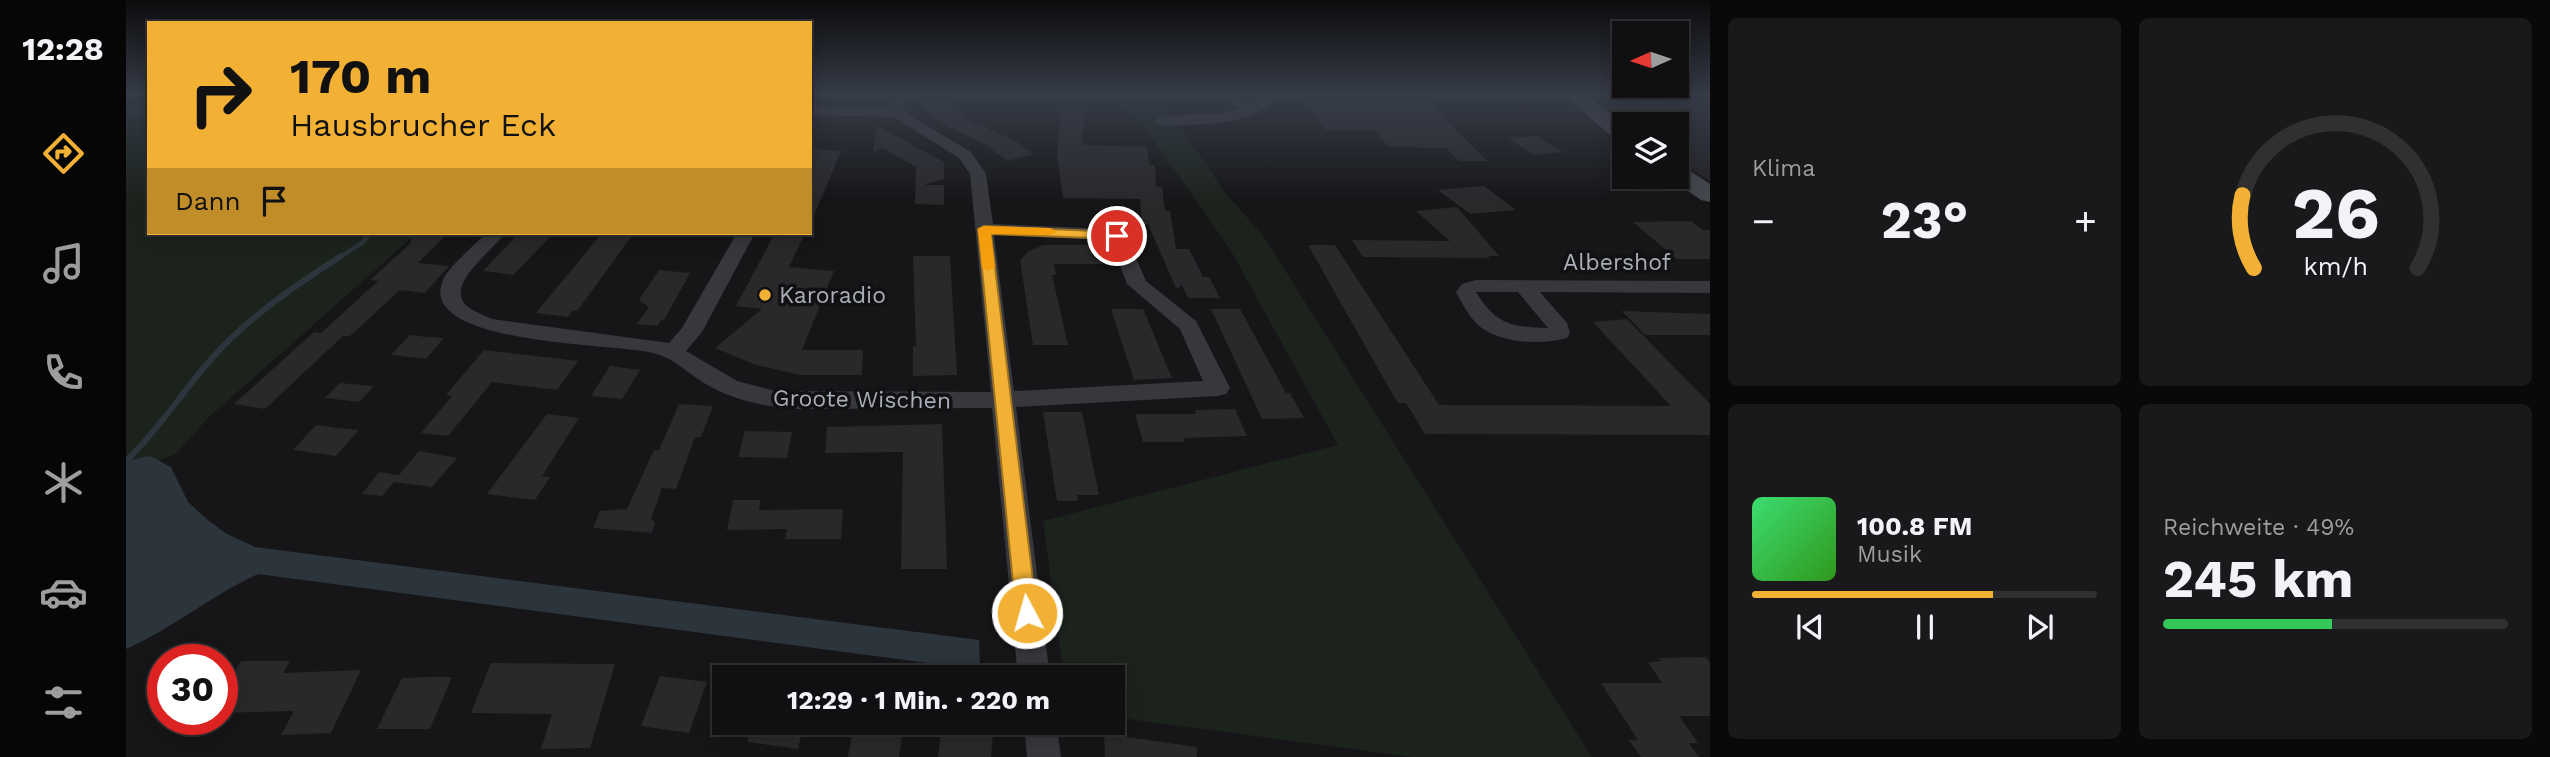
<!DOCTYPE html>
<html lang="de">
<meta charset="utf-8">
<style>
body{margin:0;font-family:"Work Sans",sans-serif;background:#19191b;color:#f1f3f6;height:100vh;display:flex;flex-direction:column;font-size:26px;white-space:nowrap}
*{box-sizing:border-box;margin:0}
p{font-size:23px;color:#9c9d9f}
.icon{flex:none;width:38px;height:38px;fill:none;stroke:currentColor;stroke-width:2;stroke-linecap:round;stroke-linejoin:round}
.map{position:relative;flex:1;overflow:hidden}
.details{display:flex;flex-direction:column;gap:18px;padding:18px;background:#09090a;width:840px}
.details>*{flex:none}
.hud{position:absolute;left:21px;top:21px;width:665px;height:214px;border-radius:0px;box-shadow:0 4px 18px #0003,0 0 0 2px #303032;background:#f2b134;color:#111;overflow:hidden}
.needle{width:46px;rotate:267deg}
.buttons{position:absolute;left:1486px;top:21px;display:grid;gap:14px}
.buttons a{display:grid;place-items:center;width:77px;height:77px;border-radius:0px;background:#101012;box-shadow:0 4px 18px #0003,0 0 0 2px #303032;font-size:35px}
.speed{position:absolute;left:21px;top:644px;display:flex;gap:14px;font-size:35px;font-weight:700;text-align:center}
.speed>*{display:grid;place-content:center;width:91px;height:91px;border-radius:50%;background:#101012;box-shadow:0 4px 18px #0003,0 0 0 2px #303032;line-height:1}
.speed .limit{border:10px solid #d22;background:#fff;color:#111}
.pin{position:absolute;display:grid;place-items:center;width:60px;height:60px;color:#fff;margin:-30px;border:4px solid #fff;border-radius:50%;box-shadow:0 2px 7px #0007}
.me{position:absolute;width:77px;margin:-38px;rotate:354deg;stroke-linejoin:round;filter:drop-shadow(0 0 5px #0008)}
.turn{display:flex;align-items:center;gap:24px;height:147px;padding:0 28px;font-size:32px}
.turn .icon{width:91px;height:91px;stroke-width:2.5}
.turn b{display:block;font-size:49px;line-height:60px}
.then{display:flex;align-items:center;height:66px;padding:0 28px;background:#0003;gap:14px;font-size:26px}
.big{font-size:52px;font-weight:700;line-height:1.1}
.details .widget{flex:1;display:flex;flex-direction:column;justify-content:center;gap:10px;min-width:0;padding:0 24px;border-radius:10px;background:#19191b}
.details .dial{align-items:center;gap:0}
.dial svg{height:182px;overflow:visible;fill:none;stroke:#303032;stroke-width:7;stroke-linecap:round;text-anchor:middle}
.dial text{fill:#f1f3f6;stroke:none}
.song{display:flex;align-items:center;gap:21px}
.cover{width:84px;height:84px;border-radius:10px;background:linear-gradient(135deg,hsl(140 70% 55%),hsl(110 70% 35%))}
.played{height:7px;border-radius:4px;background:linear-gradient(90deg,#f2b134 70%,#303032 70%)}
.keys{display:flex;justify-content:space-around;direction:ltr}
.heat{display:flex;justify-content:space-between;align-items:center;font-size:38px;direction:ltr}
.charge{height:10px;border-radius:5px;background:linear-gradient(90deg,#34c759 49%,#303032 0)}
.details .tiles{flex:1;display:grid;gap:18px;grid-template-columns:repeat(2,1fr)}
.trip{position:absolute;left:586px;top:665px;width:413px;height:70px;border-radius:0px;background:#101012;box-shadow:0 4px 18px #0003,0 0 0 2px #303032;font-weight:700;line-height:70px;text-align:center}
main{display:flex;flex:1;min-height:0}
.tabs{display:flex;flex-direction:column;width:126px;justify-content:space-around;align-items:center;background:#060607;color:#9c9d9f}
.tabs .icon{width:49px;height:49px}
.tabs .selected{color:#f2b134}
.tabs b{font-size:32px;color:#f1f3f6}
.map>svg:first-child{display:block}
.built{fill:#222225}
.green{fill:#1c231d}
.water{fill:#2c353c}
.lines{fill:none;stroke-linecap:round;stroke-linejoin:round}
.stream-far1{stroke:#2c353c;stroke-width:4.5}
.stream{stroke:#2c353c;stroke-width:6}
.building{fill:#29292c}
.street{fill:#37383d;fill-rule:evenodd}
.secondary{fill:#45474d;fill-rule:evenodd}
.route{fill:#f2b134;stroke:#9d7322;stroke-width:2}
.slow{fill:#f59e0b}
.poi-dot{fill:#f2b134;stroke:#111113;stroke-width:2.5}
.labels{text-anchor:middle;stroke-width:7;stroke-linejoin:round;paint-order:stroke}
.street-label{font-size:23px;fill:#a8adb8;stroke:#111113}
.poi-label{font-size:23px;fill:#a8adb8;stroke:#111113;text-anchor:start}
</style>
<main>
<nav class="tabs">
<b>12:28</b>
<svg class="icon selected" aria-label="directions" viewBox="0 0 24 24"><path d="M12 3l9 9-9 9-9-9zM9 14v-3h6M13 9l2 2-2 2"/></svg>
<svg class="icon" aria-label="music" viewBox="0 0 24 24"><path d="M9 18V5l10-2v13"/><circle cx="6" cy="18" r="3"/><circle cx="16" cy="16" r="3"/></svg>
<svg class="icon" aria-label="phone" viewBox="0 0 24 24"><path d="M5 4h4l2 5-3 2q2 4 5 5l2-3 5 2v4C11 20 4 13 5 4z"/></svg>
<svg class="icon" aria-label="climate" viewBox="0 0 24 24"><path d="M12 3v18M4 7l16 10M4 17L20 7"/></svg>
<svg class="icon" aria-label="car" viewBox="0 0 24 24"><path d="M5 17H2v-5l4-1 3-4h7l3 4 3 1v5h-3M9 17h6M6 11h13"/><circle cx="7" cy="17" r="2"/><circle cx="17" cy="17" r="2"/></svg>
<svg class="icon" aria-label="filters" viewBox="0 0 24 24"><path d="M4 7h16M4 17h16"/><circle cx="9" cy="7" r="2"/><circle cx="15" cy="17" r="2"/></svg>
</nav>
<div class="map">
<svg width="1584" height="757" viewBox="0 0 1584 757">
<rect width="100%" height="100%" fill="#161618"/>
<polygon class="built" points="1467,95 1584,95 1584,181 1551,159 1550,124 1503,124"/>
<g class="green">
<polygon points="0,95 23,95 23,233 291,233 82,418 50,454 0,472"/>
<polygon points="984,95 1020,95 1047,116 1098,191 1138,237 1466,757 1286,757 987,717 987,677 938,677 917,521 1212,445 1104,249 1019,128"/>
</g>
<path class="water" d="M24 456 45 467 62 502 83 521 101 534 129 547 853 640 854 670 132 574C86 595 47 628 0 649V461Z"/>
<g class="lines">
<g class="stream-far1">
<polyline points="0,112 23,113"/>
<polyline points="213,258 237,242 244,233"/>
</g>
<path class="stream" d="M0 461C41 422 69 370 112 332 143 303 180 279 215 256"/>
</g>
<g class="building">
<polygon points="788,95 825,95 825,106 844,121 890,141 907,154 881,161 860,145 808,119"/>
<polygon points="1187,95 1296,95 1361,161 1333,161 1320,148 1263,147 1249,131 1200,130 1179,102 1192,102"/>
<polygon points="935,109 959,112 958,132 955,133 957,145 1021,147 1023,165 1029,165 1030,186 1036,187 1039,211 1044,211 1050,249 1063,249 1077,277 1083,277 1094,298 1062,298 1054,281 1055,287 1050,288 1022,224 1016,224 1014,199 937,198 931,156"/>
<polygon points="751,126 818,162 818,179 798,185 818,185 818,205 789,204 790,167 757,148 747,152"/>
<polygon points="1411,136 1436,152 1407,155 1382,138"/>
<polygon points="689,149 715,151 684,225 684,161"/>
<polygon points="1358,186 1390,210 1344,214 1312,190"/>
<polygon points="1331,207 1373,256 1362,256 1364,258 1237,257 1226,240 1324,241 1290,211"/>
<polygon points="1565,221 1577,230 1584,230 1584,259 1551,259 1507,222"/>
<polygon points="285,233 322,233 292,263 323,266 299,293 274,290 224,336 217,336 139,409 108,404 188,332 195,333 252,281 244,280 285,243"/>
<polygon points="393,233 428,233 387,275 357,271"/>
<polygon points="476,233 508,233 451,311 447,310 442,317 410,313"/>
<polygon points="649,233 679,233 663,267 708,271 676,350 737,350 736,375 674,375 630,365 589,348 636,309 610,306"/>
<polygon points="917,245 970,245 976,264 928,264 930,275 926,275 942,345 907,345 894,260 902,252"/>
<polygon points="1182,245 1209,245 1313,405 1545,406 1467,322 1501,319 1584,404 1584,435 1299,434 1280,403 1272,403 1267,395"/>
<polygon points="787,256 824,256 831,375 787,376 787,346 790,346"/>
<polygon points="533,270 564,273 538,320 535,320 531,326 511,324 523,307 513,300"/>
<polygon points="985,309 1017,309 1046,378 1008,380"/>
<polygon points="1085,309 1114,309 1160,393 1164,393 1178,418 1136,419"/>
<polygon points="1496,311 1584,314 1584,335 1519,335"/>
<polygon points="284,335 301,337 318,338 300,359 265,355"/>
<polygon points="358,350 452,361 431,390 366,382 322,436 295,433 326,396 320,395"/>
<polygon points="484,366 514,370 496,399 465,396"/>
<polygon points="214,383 248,386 233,402 199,398"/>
<polygon points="553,404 587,406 575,437 569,437 550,489 536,488 525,519 529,523 526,533 467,528 474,511 501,509 528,450 533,450"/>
<polygon points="1109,409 1121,436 1058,438 1059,442 1017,442 1009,414 1070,414 1069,410"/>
<polygon points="917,412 956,412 973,495 951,495 952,501 931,501"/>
<polygon points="421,414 453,418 416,476 424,477 409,500 361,494"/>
<polygon points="816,424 821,569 775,569 777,452 699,453 701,427"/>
<polygon points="190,425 212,428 233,430 210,456 167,450"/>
<polygon points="619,431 666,432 661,458 612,457"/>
<polygon points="293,451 331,458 306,487 268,482 256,496 236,494 253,472 273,475"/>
<polygon points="607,500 634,500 633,510 717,509 715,539 659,539 661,529 601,530"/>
<polygon points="1580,657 1584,663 1584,716 1553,716 1572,743 1563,743 1573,757 1515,757 1503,740 1512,740 1475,683 1536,683 1522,662 1536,661 1533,658"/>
<polygon points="115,661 164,661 157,673 235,670 205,733 155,735 168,711 96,713 96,692"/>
<polygon points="365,663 489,664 464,748 415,749 426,714 345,713"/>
<polygon points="534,676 581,682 563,733 515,726"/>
<polygon points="303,677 326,677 304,729 251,729 276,678"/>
<polygon points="626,723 678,723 672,749 621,742"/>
<polygon points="728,723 778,723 773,757 722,757"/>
<polygon points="816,725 867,732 865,757 812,757"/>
<polygon points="978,734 1071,747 1071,757 979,757"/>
</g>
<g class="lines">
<g class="street">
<path d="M766 95H780L777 109 781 114 845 152 860 174 867 224 983 229 989 210H1001L1004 214 1000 235 1020 281 1070 321 1104 388 1100 394 1092 396 890 407 924 677H892L866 408 669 409C636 406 606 400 578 383 562 373 546 357 527 353 491 343 289 346 317 280 323 266 349 245 360 233H379C368 250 316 286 342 307 349 312 358 315 366 319L543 343 556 328 611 233H629L576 332 560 351 611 381 649 391 865 392 844 174 833 158 768 117 684 115V107L763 108ZM868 235 984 240 1001 284 1054 329 1077 381 888 391Z"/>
<path d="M1090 95H1109L1125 104 1138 95H1154C1126 128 1074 123 1035 126L1027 121 1035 116 1095 113 1113 109Z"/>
<path d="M1350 280 1584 281V293L1414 292 1441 323 1444 333 1441 338C1414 345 1372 344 1351 324 1342 315 1336 303 1330 292L1336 284ZM1350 292H1392L1422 328C1386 327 1370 325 1350 292Z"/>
<polygon points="898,723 930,723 935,757 901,757"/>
</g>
<g class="secondary">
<polygon points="1438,95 1461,95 1498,124 1498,141 1490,140"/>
<polygon points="1550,165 1558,167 1584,184 1584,202 1575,200 1542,177 1550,177"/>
</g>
</g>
<linearGradient id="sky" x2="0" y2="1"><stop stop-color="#0c0c0d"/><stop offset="0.47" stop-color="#363c48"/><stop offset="1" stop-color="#363c48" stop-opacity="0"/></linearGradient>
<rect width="1584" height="201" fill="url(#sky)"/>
<polygon class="route" points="858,226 991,232 998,236 991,239 865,234 911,613 908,620 901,622 893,620 890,613 852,229"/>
<polygon class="slow" points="858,226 924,228 931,232 924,235 865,234 869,267 862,271 856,267 852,229"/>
<circle class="poi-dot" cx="639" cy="295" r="7"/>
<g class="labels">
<g class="street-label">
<text x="1491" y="270">Albershof</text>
<text transform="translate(736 399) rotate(1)" y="8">Groote Wischen</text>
</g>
<g class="poi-label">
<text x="653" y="303">Karoradio</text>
</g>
</g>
</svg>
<div class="buttons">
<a><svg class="needle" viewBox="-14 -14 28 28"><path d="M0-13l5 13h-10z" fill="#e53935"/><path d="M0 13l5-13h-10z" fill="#9c9d9f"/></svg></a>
<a><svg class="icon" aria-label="layers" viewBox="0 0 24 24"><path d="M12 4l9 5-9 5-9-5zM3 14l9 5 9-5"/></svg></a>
</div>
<div class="speed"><div class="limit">30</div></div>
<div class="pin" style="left:991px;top:236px;background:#d93025"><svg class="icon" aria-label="arrive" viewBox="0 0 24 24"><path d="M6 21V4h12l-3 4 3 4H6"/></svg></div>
<svg class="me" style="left:901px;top:613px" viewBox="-20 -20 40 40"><circle r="17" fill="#f2b134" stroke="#fff" stroke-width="3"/><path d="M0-11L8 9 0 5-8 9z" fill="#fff"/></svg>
<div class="trip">12:29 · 1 Min. · 220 m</div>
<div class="hud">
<div class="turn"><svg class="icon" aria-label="right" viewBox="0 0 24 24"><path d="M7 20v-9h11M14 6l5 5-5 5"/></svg><div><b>170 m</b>Hausbrucher Eck</div></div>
<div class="then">Dann<svg class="icon" aria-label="arrive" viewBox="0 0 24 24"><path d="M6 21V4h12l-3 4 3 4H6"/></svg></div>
</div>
</div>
<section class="details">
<div class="tiles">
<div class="widget"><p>Klima</p>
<div class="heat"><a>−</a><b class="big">23°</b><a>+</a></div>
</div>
<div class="widget dial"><svg viewBox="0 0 100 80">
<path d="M14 69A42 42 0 1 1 86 69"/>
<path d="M14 69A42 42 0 0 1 9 37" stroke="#f2b134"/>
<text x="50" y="56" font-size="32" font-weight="700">26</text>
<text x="50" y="72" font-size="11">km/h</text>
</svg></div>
<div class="widget">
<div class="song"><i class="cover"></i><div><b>100.8 FM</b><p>Musik</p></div></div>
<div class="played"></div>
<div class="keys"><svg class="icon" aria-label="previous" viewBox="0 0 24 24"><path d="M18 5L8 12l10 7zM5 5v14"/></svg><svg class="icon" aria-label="pause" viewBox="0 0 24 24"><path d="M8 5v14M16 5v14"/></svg><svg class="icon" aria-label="next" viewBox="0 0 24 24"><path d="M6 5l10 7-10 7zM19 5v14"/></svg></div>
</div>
<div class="widget"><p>Reichweite · 49%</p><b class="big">245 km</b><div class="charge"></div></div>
</div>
</section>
</main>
